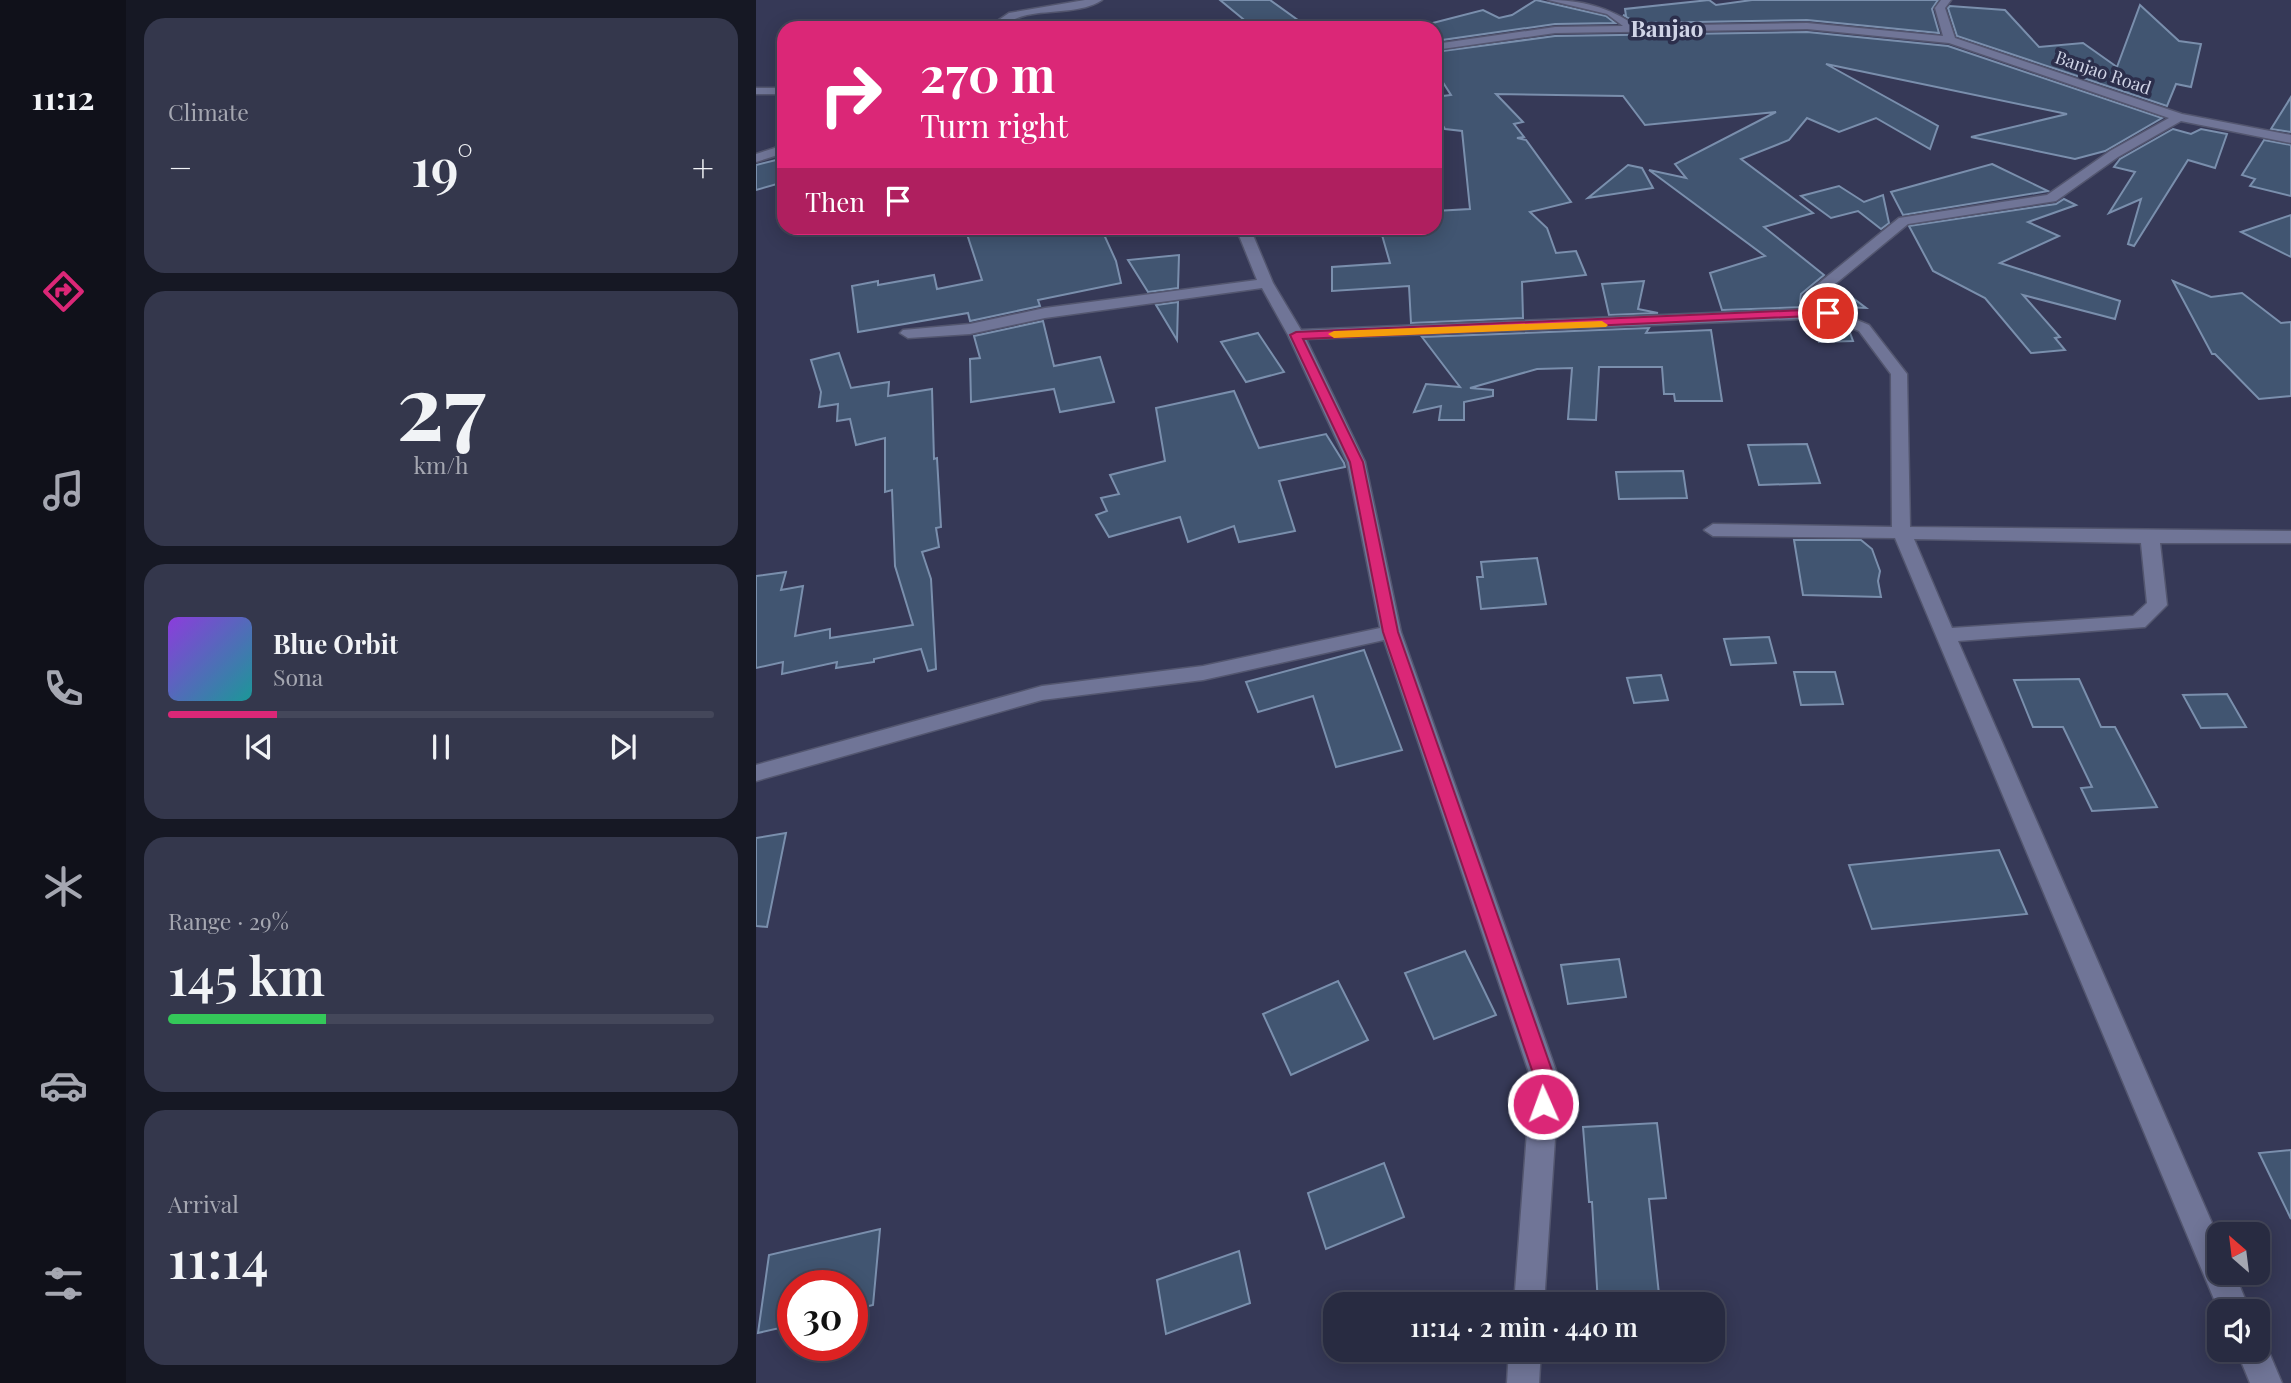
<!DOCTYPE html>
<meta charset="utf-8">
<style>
body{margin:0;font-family:"Playfair Display",serif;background:#34374c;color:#f1f3f6;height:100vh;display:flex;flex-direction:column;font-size:26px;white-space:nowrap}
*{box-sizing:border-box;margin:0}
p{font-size:23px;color:#a5a7b1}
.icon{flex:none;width:38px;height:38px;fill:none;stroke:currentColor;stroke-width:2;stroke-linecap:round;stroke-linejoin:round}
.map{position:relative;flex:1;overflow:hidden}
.details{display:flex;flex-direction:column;gap:18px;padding:18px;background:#161824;width:630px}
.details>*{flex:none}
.top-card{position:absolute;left:21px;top:21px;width:665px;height:214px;border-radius:21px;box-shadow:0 4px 18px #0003,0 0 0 2px #44475a;background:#db2777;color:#fff;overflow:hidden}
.needle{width:46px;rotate:332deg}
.fabs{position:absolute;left:1451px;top:1222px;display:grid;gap:14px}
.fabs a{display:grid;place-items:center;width:63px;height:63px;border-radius:14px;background:#282b41;box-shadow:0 4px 18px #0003,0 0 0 2px #44475a;font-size:35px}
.speed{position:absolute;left:21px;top:1270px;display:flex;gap:14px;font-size:35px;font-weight:700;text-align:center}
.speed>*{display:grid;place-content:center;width:91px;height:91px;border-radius:50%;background:#282b41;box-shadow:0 4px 18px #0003,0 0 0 2px #44475a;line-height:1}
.speed .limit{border:10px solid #d22;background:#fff;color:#111}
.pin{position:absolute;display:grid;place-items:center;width:60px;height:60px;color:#fff;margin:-30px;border:4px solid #fff;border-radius:50%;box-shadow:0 2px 7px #0007}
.me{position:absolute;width:77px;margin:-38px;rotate:358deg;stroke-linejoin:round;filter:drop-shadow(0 0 5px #0008)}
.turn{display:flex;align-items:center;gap:24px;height:147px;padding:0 28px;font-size:32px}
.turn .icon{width:91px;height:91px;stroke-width:2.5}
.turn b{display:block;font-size:49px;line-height:60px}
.then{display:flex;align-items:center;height:66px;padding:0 28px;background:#0003;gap:14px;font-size:26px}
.big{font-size:52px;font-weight:600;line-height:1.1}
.details .card{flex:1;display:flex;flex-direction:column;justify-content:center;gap:10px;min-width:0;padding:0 24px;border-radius:21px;background:#34374c}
.details .dial{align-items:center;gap:0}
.dial b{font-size:91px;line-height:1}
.song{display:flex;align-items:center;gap:21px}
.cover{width:84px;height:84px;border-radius:10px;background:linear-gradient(135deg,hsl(270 70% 55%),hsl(180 70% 35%))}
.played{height:7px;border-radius:4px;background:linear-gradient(90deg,#db2777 20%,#44475a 20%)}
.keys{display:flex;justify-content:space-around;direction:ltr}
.heat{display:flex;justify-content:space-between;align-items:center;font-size:38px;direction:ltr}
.charge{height:10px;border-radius:5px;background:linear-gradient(90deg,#34c759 29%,#44475a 0)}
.trip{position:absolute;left:567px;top:1292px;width:402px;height:70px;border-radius:21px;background:#282b41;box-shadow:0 4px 18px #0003,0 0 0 2px #44475a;font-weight:600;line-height:70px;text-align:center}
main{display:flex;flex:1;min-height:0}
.tab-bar{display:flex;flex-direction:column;width:126px;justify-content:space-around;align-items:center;background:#10111a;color:#a5a7b1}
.tab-bar .icon{width:49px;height:49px}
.tab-bar .current{color:#db2777}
.tab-bar b{font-size:32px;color:#f1f3f6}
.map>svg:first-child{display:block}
.building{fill:#415571;stroke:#7a8fad;stroke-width:2}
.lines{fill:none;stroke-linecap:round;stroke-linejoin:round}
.street-casing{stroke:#53566f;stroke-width:3}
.street{fill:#707597;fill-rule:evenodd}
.route{fill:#db2777;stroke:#8e194d;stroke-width:2}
.slow{fill:#f59e0b}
.labels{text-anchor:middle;stroke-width:7;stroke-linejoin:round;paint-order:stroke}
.far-street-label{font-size:18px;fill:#d0d4e6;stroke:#2c2f4c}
.far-district-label{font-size:23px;font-weight:bold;fill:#d0d4e6;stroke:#2c2f4c}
</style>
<main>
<nav class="tab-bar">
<b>11:12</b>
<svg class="icon current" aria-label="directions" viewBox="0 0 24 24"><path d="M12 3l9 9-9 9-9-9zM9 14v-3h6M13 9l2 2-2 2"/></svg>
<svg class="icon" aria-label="music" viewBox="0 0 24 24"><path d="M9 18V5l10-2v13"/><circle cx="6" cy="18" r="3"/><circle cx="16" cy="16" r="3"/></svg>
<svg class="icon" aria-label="phone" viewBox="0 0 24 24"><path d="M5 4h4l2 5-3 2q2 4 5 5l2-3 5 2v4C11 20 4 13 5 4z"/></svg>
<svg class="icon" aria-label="climate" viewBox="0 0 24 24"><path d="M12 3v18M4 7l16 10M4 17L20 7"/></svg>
<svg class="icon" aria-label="car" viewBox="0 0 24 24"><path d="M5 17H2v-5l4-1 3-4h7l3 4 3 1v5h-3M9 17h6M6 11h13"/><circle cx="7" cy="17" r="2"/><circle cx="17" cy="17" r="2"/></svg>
<svg class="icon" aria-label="filters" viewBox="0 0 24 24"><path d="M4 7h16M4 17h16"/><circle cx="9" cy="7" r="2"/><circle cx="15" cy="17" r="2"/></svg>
</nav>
<section class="details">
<div class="card"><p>Climate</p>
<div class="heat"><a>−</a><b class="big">19°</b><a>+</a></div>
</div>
<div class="card dial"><b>27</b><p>km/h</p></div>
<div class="card">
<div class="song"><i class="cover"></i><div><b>Blue Orbit</b><p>Sona</p></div></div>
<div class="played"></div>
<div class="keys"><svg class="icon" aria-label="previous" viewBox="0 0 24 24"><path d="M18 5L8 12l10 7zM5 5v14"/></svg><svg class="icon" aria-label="pause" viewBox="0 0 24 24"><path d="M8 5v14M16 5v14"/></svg><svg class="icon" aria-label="next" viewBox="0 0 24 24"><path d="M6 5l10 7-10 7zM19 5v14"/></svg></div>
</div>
<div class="card"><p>Range · 29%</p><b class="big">145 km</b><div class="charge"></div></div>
<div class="card"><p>Arrival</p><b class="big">11:14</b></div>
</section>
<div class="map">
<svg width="1535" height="1383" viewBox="0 0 1535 1383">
<rect width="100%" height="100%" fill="#363957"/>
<g class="building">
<polygon points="464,0 514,0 553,28 498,28"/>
<polygon points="780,0 850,16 859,23 799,24 679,41 679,28 665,26 727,10 743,18 756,15"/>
<polygon points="953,0 960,5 996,0 1182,0 1176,9 1183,33 1051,20 881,23 867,15 870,16 869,9"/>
<polygon points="1384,5 1423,41 1445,44 1435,87 1420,84 1411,106 1201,36 1192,8 1194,6 1249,10 1283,47 1327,43 1361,67"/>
<polygon points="1051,32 1192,46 1406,118 1349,151 1319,159 1215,137 1311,114 1070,64 1182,126 1174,149 1120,118 1083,132 1051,118 1033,140 985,159 1057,213 1008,227 1068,275 1045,294 1044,302 1049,307 966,310 954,273 1009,256 893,170 930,178 919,164 1020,112 889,125 867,96 740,94 767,122 758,124 768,137 761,138 770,140 815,202 774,212 791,228 800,253 820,251 830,275 766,282 767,318 655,323 653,286 576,291 576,267 634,263 624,228 679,228 679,211 714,209 706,131 689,129 679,113 679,97 695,95 679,70 679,52 799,36"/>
<polygon points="1535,97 1535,132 1515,129"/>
<polygon points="1417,129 1435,134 1445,129 1471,134 1459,168 1432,160 1378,246 1372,244 1385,199 1353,213 1379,172 1358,167 1364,159"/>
<polygon points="1508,140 1535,145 1535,196 1494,186 1499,179 1486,175"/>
<polygon points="28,158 28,182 0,190 0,165"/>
<polygon points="1236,164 1292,191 1147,215 1135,192"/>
<polygon points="872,165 886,168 897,188 832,198"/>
<polygon points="1083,186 1108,202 1127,195 1133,223 1125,229 1102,211 1075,218 1045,196"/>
<polygon points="1308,199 1320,205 1272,222 1303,236 1244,263 1364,301 1359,319 1267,295 1304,337 1299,338 1309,350 1275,353 1229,298 1177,271 1153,226 1300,204"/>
<polygon points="1535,215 1535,257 1485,232"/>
<polygon points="209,228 345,228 360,261 365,283 282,300 284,306 214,321 212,313 102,332 96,286 122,281 122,285 178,275 181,289 226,280"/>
<polygon points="423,255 422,288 392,292 372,260"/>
<polygon points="888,281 882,309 902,313 853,315 846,284"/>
<polygon points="1417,281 1455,297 1486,293 1525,323 1535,322 1535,396 1503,399 1459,354 1456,354"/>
<polygon points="1081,286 1110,308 1083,307 1084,310 1065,299"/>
<polygon points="422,302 421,340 400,305"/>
<polygon points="287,321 298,366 344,357 358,402 304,412 298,389 215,402 214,359 224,358 218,336"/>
<polygon points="1055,321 1070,321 1093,330 1097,341 1063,342"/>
<polygon points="893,328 890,333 955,330 966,401 919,401 918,394 908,394 906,367 843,367 840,420 812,419 816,368 781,369 714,388 737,390 737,396 708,402 708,420 683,420 685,406 658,412 670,384 704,387 666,337"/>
<polygon points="502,333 528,372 490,382 465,342"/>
<polygon points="83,353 95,388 133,382 132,396 176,389 178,459 181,458 185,527 180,528 183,547 166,552 175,579 180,669 172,671 165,649 118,659 118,662 80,668 81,662 26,674 27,662 0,668 0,576 30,572 25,590 47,586 39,636 74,629 74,638 157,625 139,566 136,490 129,492 129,438 100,445 94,419 81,421 82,404 63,407 65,392 55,360"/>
<polygon points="478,391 503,448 570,434 588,463 589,467 523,481 539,531 483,542 478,526 432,542 424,517 353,537 340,515 351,511 345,498 363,494 354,475 409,461 400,408"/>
<polygon points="1051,444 1064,483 1003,485 992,445"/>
<polygon points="927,471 931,498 863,499 860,472"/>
<polygon points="1038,540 1105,540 1116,549 1124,571 1122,581 1125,597 1047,595"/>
<polygon points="781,558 790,604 725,609 721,577 727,577 725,562"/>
<polygon points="1013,637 1020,663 975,665 968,639"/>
<polygon points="608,650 646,750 580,767 557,696 502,712 490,682"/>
<polygon points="1038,672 1079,672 1087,704 1045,705"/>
<polygon points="905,675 912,700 878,703 871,678"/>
<polygon points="1323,679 1345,727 1359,727 1401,807 1336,811 1325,788 1336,787 1307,727 1277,727 1258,680"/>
<polygon points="1471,694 1490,727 1445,728 1427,695"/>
<polygon points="30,833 11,927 0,926 0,838"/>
<polygon points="1243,850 1271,914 1116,929 1093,865"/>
<polygon points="709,951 740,1015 678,1039 649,973"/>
<polygon points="863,959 870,997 812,1004 805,965"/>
<polygon points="582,981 612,1040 535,1075 507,1014"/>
<polygon points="901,1123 910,1198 893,1199 904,1304 842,1304 836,1202 833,1202 827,1127"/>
<polygon points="1535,1150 1535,1219 1503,1153"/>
<polygon points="628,1163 648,1217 570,1249 552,1193"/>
<polygon points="124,1229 117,1305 96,1310 96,1286 37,1286 37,1325 2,1333 13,1255"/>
<polygon points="483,1251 494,1303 410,1334 401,1280"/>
</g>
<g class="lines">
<defs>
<g id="street">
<path d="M329 0H346C327 13 294 10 271 15 256 18 246 28 231 28L253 13Z"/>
<path d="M792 0C825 0 853 7 880 26L1051 23 1187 36 1179 8 1185 0H1195L1189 8 1199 38 1426 114 1535 135V143L1425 121 1362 157 1300 201 1152 224 1061 299 1077 310 1113 325 1151 374 1154 527 1535 531V543H1404L1411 605 1389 627 1202 641 1463 1239V1272H1478L1494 1311H1463L1139 538 957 536 948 530 957 524 1136 527 1135 374 1103 331 1070 318 550 339 609 462 645 632 803 1079 788 1304H758L775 1079 628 640 447 680 286 700 0 781V765L286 686 447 666 624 628 591 462 532 335 506 288 289 318 214 334 152 338 144 333 147 330 214 324 289 308 501 280 480 228H494L517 283 545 330 1057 309 1047 302V296L1143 218 1291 195 1354 151 1413 118 1193 43 1051 29 799 33 679 50V44L799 27 867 26 851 14ZM1158 539 1385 543 1391 603 1377 616 1196 628Z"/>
<rect x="0" y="88" width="28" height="6"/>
<polygon points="28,145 28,153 0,162 0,154"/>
<polygon points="1502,1336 1507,1338 1526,1383 1494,1383 1480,1349 1502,1349"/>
<polygon points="753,1349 785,1349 783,1383 751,1383"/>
</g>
</defs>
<use href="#street" class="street-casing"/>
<use href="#street" class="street"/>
</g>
<polygon class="route" points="1072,309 1076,310 1076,315 547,339 607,462 642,632 799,1079 794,1110 787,1113 780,1110 777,1104 779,1079 627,632 594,462 534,335 540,332"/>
<polygon class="slow" points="846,321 852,325 850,327 578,338 572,334 578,331"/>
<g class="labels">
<g class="far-street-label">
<text transform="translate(1347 73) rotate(19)" y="6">Banjao Road</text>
</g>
<g class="far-district-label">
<text x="911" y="37">Banjao</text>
</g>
</g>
</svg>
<div class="fabs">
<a><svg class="needle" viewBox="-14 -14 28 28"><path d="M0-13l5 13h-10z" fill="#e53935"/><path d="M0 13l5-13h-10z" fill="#a5a7b1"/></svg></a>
<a><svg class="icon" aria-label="sound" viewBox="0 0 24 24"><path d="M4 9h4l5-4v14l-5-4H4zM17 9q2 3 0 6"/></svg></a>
</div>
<div class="speed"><div class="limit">30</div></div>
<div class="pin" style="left:1072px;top:313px;background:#d93025"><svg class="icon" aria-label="arrive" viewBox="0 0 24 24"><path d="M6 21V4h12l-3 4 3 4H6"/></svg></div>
<svg class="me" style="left:787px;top:1104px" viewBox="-20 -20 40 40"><circle r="17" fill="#db2777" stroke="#fff" stroke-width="3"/><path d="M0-11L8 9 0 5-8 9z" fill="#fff"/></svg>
<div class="trip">11:14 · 2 min · 440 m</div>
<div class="top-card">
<div class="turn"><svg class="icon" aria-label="right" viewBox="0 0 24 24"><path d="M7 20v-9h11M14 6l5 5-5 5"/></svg><div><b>270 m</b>Turn right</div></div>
<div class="then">Then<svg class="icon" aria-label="arrive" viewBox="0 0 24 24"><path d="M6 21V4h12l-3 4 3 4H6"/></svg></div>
</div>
</div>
</main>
